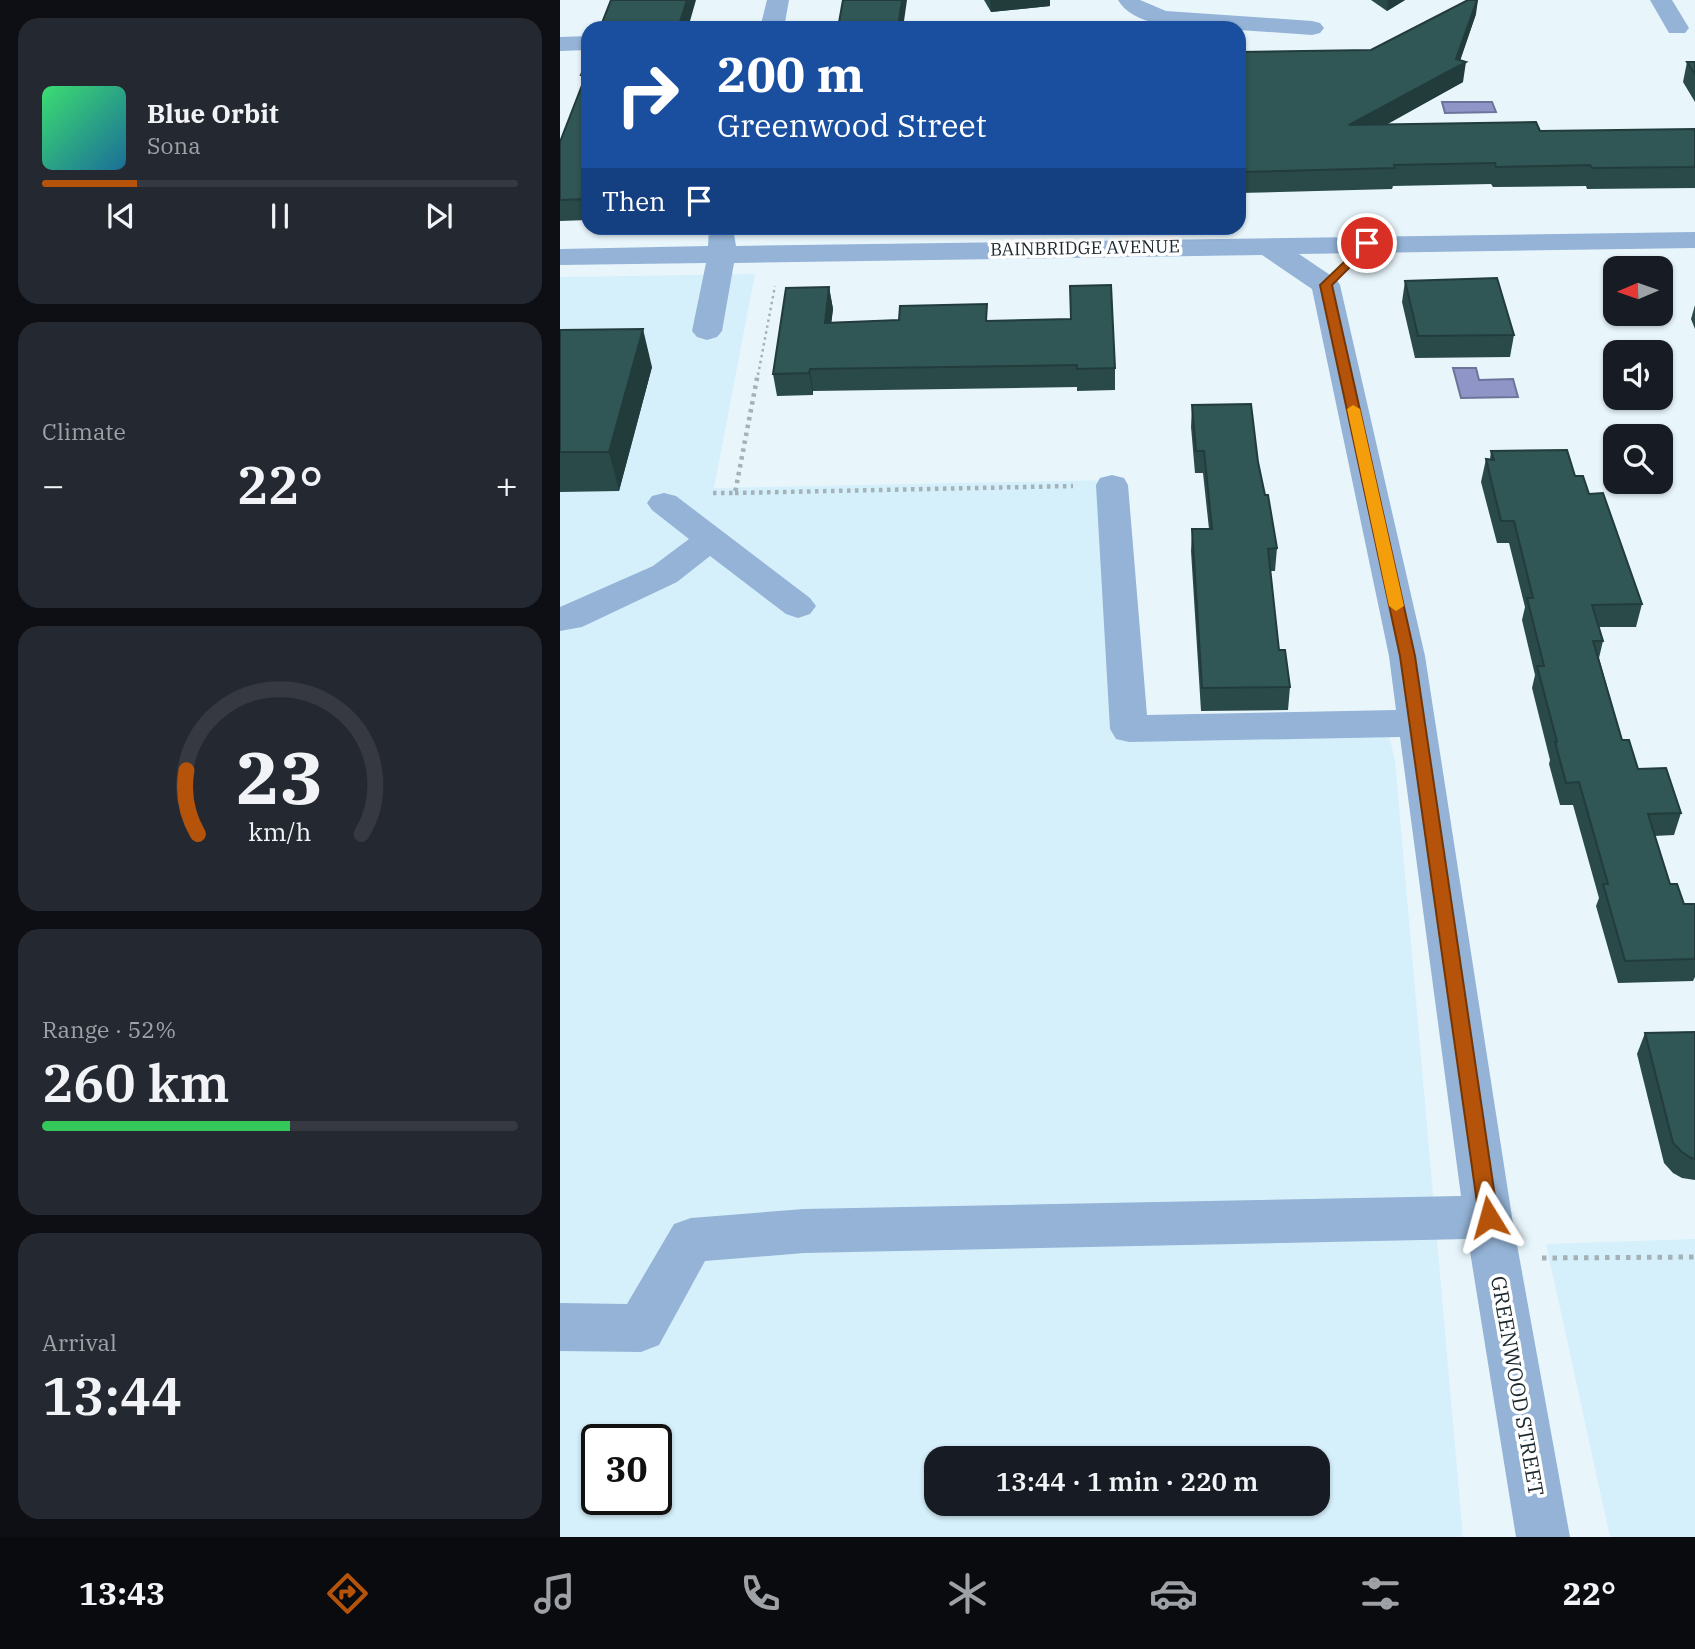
<!DOCTYPE html>
<meta charset="utf-8">
<style>
body{margin:0;font-family:"IBM Plex Serif",serif;background:#242831;color:#f1f3f6;height:100vh;display:flex;flex-direction:column;font-size:26px;white-space:nowrap}
*{box-sizing:border-box;margin:0}
p{font-size:23px;color:#9ea1a6}
.icon{flex:none;width:38px;height:38px;fill:none;stroke:currentColor;stroke-width:2;stroke-linecap:round;stroke-linejoin:round}
.map{position:relative;flex:1;overflow:hidden}
.panel{display:flex;flex-direction:column;gap:18px;padding:18px;background:#0d0f14;width:560px}
.panel>*{flex:none}
.hud{position:absolute;left:21px;top:21px;width:665px;height:214px;border-radius:21px;box-shadow:0 2px 5px #0004;background:#1a4fa0;color:#fff;overflow:hidden}
.needle{width:46px;rotate:268deg}
.controls{position:absolute;left:1043px;top:256px;display:grid;gap:14px}
.controls a{display:grid;place-items:center;width:70px;height:70px;border-radius:14px;background:#171b24;box-shadow:0 2px 5px #0004;font-size:35px}
.speed{position:absolute;left:21px;top:1424px;display:flex;gap:14px;font-size:35px;font-weight:700;text-align:center}
.speed>*{display:grid;place-content:center;width:91px;height:91px;border-radius:50%;background:#171b24;box-shadow:0 2px 5px #0004;line-height:1}
.speed .limit{border:4px solid #111;border-radius:10px;background:#fff;color:#111}
.pin{position:absolute;display:grid;place-items:center;width:60px;height:60px;color:#fff;margin:-30px;border:4px solid #fff;border-radius:50%;box-shadow:0 2px 7px #0007}
.me{position:absolute;width:77px;margin:-38px;rotate:352deg;stroke-linejoin:round;filter:drop-shadow(0 0 5px #0008)}
.turn{display:flex;align-items:center;gap:24px;height:147px;padding:0 21px;font-size:32px}
.turn .icon{width:91px;height:91px;stroke-width:2.5}
.turn b{display:block;font-size:49px;line-height:60px}
.then{display:flex;align-items:center;height:66px;padding:0 21px;background:#0003;gap:14px;font-size:26px}
.big{font-size:52px;font-weight:600;line-height:1.1}
.panel .tile{flex:1;display:flex;flex-direction:column;justify-content:center;gap:10px;min-width:0;padding:0 24px;border-radius:21px;background:#242831}
.panel .dial{align-items:center;gap:0}
.dial svg{height:182px;overflow:visible;fill:none;stroke:#363941;stroke-width:7;stroke-linecap:round;text-anchor:middle}
.dial text{fill:#f1f3f6;stroke:none}
.song{display:flex;align-items:center;gap:21px}
.cover{width:84px;height:84px;border-radius:10px;background:linear-gradient(135deg,hsl(140 70% 55%),hsl(200 70% 35%))}
.played{height:7px;border-radius:4px;background:linear-gradient(90deg,#b45309 20%,#363941 20%)}
.keys{display:flex;justify-content:space-around;direction:ltr}
.heat{display:flex;justify-content:space-between;align-items:center;font-size:38px;direction:ltr}
.charge{height:10px;border-radius:5px;background:linear-gradient(90deg,#34c759 52%,#363941 0)}
.trip{position:absolute;left:364px;top:1446px;width:406px;height:70px;border-radius:21px;background:#171b24;box-shadow:0 2px 5px #0004;font-weight:600;line-height:70px;text-align:center}
.menu{display:flex;height:112px;justify-content:space-around;align-items:center;background:#090b0e;color:#9ea1a6}
.menu .icon{width:49px;height:49px}
.menu .current{color:#b45309}
.menu b{font-size:32px;color:#f1f3f6}
main{display:flex;flex:1;min-height:0}
.map>svg:first-child{display:block}
.built{fill:#d5f0fb;fill-rule:evenodd}
.water{fill:#9095c8;stroke:#6d749a;stroke-width:2}
.lines{fill:none;stroke-linecap:round;stroke-linejoin:round}
.path-far2{stroke:#a4b1b7;stroke-width:2.5;stroke-dasharray:2.5 3.5;stroke-linecap:butt}
.path-far1{stroke:#a4b1b7;stroke-width:4.5;stroke-dasharray:3.5 4.5;stroke-linecap:butt}
.path{stroke:#a4b1b7;stroke-width:5;stroke-dasharray:4.5 6;stroke-linecap:butt}
.minor{fill:#94b3d6;fill-rule:evenodd}
.wall{fill:#2a4a4a}
.shaded-wall{fill:#223c3c}
.building{fill:#315656;stroke:#223c3c;stroke-width:2}
.route{fill:#b45309;stroke:#753606;stroke-width:2}
.slow{fill:#f59e0b}
.labels{text-anchor:middle;stroke-width:7;stroke-linejoin:round;paint-order:stroke}
.far-street-label{font-size:18px;fill:#1b282e;stroke:#fff}
.street-label{font-size:21px;fill:#1b282e;stroke:#fff}
</style>
<main>
<section class="panel">
<div class="tile">
<div class="song"><i class="cover"></i><div><b>Blue Orbit</b><p>Sona</p></div></div>
<div class="played"></div>
<div class="keys"><svg class="icon" aria-label="previous" viewBox="0 0 24 24"><path d="M18 5L8 12l10 7zM5 5v14"/></svg><svg class="icon" aria-label="pause" viewBox="0 0 24 24"><path d="M8 5v14M16 5v14"/></svg><svg class="icon" aria-label="next" viewBox="0 0 24 24"><path d="M6 5l10 7-10 7zM19 5v14"/></svg></div>
</div>
<div class="tile"><p>Climate</p>
<div class="heat"><a>−</a><b class="big">22°</b><a>+</a></div>
</div>
<div class="tile dial"><svg viewBox="0 0 100 80">
<path d="M14 69A42 42 0 1 1 86 69"/>
<path d="M14 69A42 42 0 0 1 9 41" stroke="#b45309"/>
<text x="50" y="56" font-size="32" font-weight="700">23</text>
<text x="50" y="72" font-size="11">km/h</text>
</svg></div>
<div class="tile"><p>Range · 52%</p><b class="big">260 km</b><div class="charge"></div></div>
<div class="tile"><p>Arrival</p><b class="big">13:44</b></div>
</section>
<div class="map">
<svg width="1135" height="1537" viewBox="0 0 1135 1537">
<rect width="100%" height="100%" fill="#e8f6fc"/>
<g class="built">
<path d="M195 274 154 488 551 480 569 729 826 724 835 760 903 1537H0V277ZM37 1440H96V1500H37ZM376 1458H758V1503H376Z"/>
<polygon points="1135,1239 1135,1537 1050,1537 986,1244"/>
</g>
<g class="water">
<polygon points="882,102 932,102 936,112 885,113"/>
<polygon points="893,368 916,368 919,380 953,379 958,397 901,398"/>
</g>
<g class="lines">
<polyline class="path-far2" points="198,375 215,286"/>
<g class="path-far1">
<polyline points="153,493 175,493 198,373"/>
<polyline points="175,493 513,486"/>
</g>
<polyline class="path" points="982,1258 1135,1257"/>
<g class="minor">
<polygon points="207,0 229,0 224,28 200,28"/>
<path d="M558 0H580L606 11 752 21 760 23 764 28 760 33 752 35 679 30V28C646 28 577 33 558 0Z"/>
<polygon points="1090,0 1112,0 1129,28 1125,33 1109,33"/>
<polygon points="28,36 28,50 0,51 0,37"/>
<polygon points="149,228 173,228 176,246 1135,232 1135,248 739,254 776,279 780,285 865,656 952,1217 1010,1537 956,1537 908,1239 244,1253 145,1261 99,1345 81,1352 0,1351 0,1303 67,1304 114,1224 131,1218 244,1209 901,1196 840,737 569,742 556,739 550,729 536,485 540,478 552,475 564,478 568,485 587,715 836,710 829,656 752,289 702,255 174,263 162,331 157,337 147,340 137,337 132,331 146,263 0,265 0,249 148,246"/>
<polygon points="104,493 116,496 250,598 256,606 250,614 238,618 226,614 150,556 117,582 22,627 0,631 0,607 93,566 129,539 92,510 87,503 92,496"/>
</g>
</g>
<g class="wall">
<polygon points="424,0 490,0 490,6 431,12"/>
<polygon points="811,0 845,0 827,11"/>
<polygon points="916,14 900,60 903,82 826,125 980,131 1135,129 1135,188 1027,189 1026,186 933,187 931,184 833,186 832,189 679,193 679,52 811,50"/>
<polygon points="28,57 28,220 0,221 0,142 23,84 21,75"/>
<polygon points="1127,62 1135,62 1135,102 1123,82"/>
<polygon points="845,281 954,335 950,357 855,358 842,302"/>
<polygon points="269,287 273,309 271,322 428,321 555,368 555,390 517,391 517,387 253,391 253,395 217,396 213,374"/>
<polygon points="1135,305 1135,329 1131,319"/>
<polygon points="0,330 92,367 59,491 0,492"/>
<polygon points="632,405 698,462 717,548 715,571 710,571 719,650 730,687 728,710 641,711 631,551 632,529 649,529 643,473 635,473 631,427"/>
<polygon points="931,451 1015,476 1029,494 1082,604 1076,627 1039,627 1043,641 1039,658 1062,740 1078,769 1121,813 1114,835 1094,836 1110,884 1124,904 1135,904 1135,977 1133,981 1058,983 1036,906 1039,898 1013,805 1000,805 989,764 990,760 972,688 975,675 962,620 965,607 949,543 937,543 921,482 926,459 930,459"/>
<polygon points="1135,1032 1135,1180 1122,1178 1113,1173 1104,1163 1077,1054 1085,1033"/>
</g>
<g class="shaded-wall">
<polygon points="127,0 136,0 128,28 118,28"/>
<polygon points="342,0 347,0 343,28 338,28"/>
<polygon points="430,0 490,0 490,6 431,12"/>
<polygon points="828,0 845,0 827,11"/>
<polygon points="917,0 918,0 916,14 898,67 906,62 903,82 787,146 789,125 896,59"/>
<polygon points="269,287 273,309 269,344 265,323"/>
<polygon points="83,329 92,367 59,491 49,452"/>
<polygon points="250,369 253,391 253,395 249,373"/>
</g>
<g class="building">
<polygon points="51,0 127,0 118,28 40,28"/>
<polygon points="283,0 342,0 338,28 278,28"/>
<polygon points="908,0 917,0 896,59 906,62 789,125 976,122 980,131 1135,129 1135,167 1032,168 1030,165 936,167 935,163 834,165 835,168 679,172 679,52 811,50"/>
<polygon points="28,57 28,199 0,200 0,142 26,75 21,75"/>
<polygon points="1127,62 1135,62 1135,74"/>
<polygon points="937,278 954,335 858,336 845,281"/>
<polygon points="551,285 555,368 517,369 517,365 250,369 249,373 213,374 226,288 269,287 265,323 339,320 340,306 427,304 426,321 511,319 510,286"/>
<polygon points="83,329 49,452 0,452 0,330"/>
<polygon points="691,404 698,462 705,495 708,495 717,548 708,549 719,650 725,650 730,687 642,688 632,529 652,529 644,451 636,451 632,405"/>
<polygon points="1007,450 1015,476 1023,476 1029,494 1043,493 1082,604 1032,605 1043,641 1033,641 1062,740 1069,740 1078,769 1106,768 1121,813 1088,814 1110,884 1117,884 1124,904 1135,904 1135,959 1065,961 1043,884 1048,884 1019,782 1006,783 995,742 997,742 977,666 984,666 967,598 973,598 954,521 941,521 926,459 934,460 931,451"/>
<polygon points="1135,1032 1135,1159 1131,1158 1122,1152 1113,1143 1085,1033"/>
</g>
<polygon class="route" points="807,240 811,241 811,246 772,285 855,656 938,1217 936,1223 929,1226 922,1223 919,1217 840,656 760,285"/>
<polygon class="slow" points="793,405 800,409 844,606 836,611 829,606 787,409"/>
<g class="labels">
<g class="far-street-label">
<text transform="translate(525 248) rotate(-1)" y="6">BAINBRIDGE AVENUE</text>
</g>
<g class="street-label">
<text transform="translate(957 1386) rotate(80)" y="7">GREENWOOD STREET</text>
</g>
</g>
</svg>
<div class="controls">
<a><svg class="needle" viewBox="-14 -14 28 28"><path d="M0-13l5 13h-10z" fill="#e53935"/><path d="M0 13l5-13h-10z" fill="#9ea1a6"/></svg></a>
<a><svg class="icon" aria-label="sound" viewBox="0 0 24 24"><path d="M4 9h4l5-4v14l-5-4H4zM17 9q2 3 0 6"/></svg></a>
<a><svg class="icon" aria-label="search" viewBox="0 0 24 24"><circle cx="10" cy="10" r="6"/><path d="M15 15l6 6"/></svg></a>
</div>
<div class="speed"><div class="limit">30</div></div>
<div class="pin" style="left:807px;top:243px;background:#d93025"><svg class="icon" aria-label="arrive" viewBox="0 0 24 24"><path d="M6 21V4h12l-3 4 3 4H6"/></svg></div>
<svg class="me" style="left:929px;top:1217px" viewBox="-20 -20 40 40"><path d="M0-17L14 15 0 8-14 15z" fill="#b45309" stroke="#fff" stroke-width="4"/></svg>
<div class="trip">13:44 · 1 min · 220 m</div>
<div class="hud">
<div class="turn"><svg class="icon" aria-label="right" viewBox="0 0 24 24"><path d="M7 20v-9h11M14 6l5 5-5 5"/></svg><div><b>200 m</b>Greenwood Street</div></div>
<div class="then">Then<svg class="icon" aria-label="arrive" viewBox="0 0 24 24"><path d="M6 21V4h12l-3 4 3 4H6"/></svg></div>
</div>
</div>
</main>
<nav class="menu">
<b>13:43</b>
<svg class="icon current" aria-label="directions" viewBox="0 0 24 24"><path d="M12 3l9 9-9 9-9-9zM9 14v-3h6M13 9l2 2-2 2"/></svg>
<svg class="icon" aria-label="music" viewBox="0 0 24 24"><path d="M9 18V5l10-2v13"/><circle cx="6" cy="18" r="3"/><circle cx="16" cy="16" r="3"/></svg>
<svg class="icon" aria-label="phone" viewBox="0 0 24 24"><path d="M5 4h4l2 5-3 2q2 4 5 5l2-3 5 2v4C11 20 4 13 5 4z"/></svg>
<svg class="icon" aria-label="climate" viewBox="0 0 24 24"><path d="M12 3v18M4 7l16 10M4 17L20 7"/></svg>
<svg class="icon" aria-label="car" viewBox="0 0 24 24"><path d="M5 17H2v-5l4-1 3-4h7l3 4 3 1v5h-3M9 17h6M6 11h13"/><circle cx="7" cy="17" r="2"/><circle cx="17" cy="17" r="2"/></svg>
<svg class="icon" aria-label="filters" viewBox="0 0 24 24"><path d="M4 7h16M4 17h16"/><circle cx="9" cy="7" r="2"/><circle cx="15" cy="17" r="2"/></svg>
<b>22°</b>
</nav>
